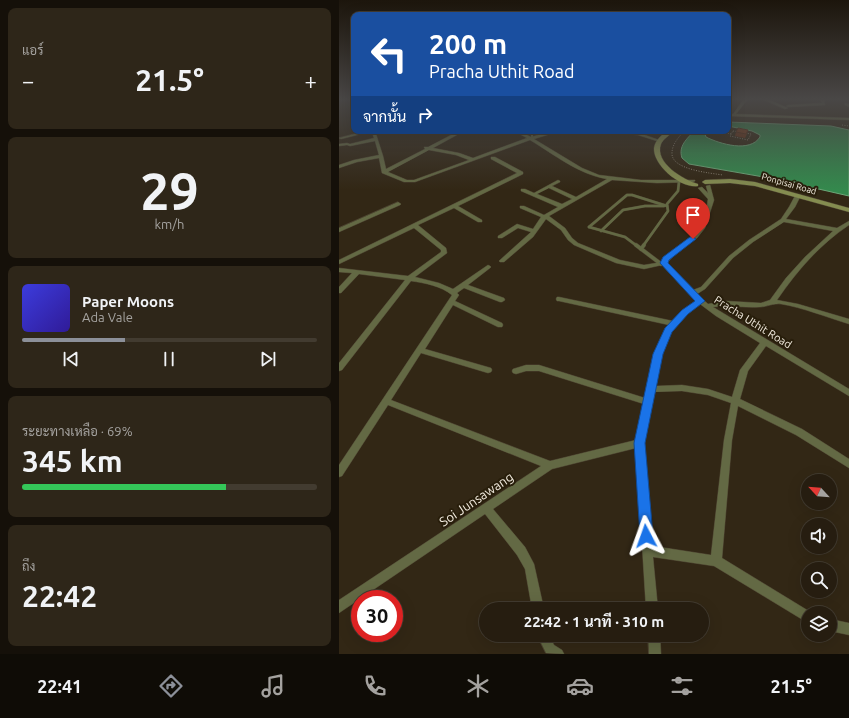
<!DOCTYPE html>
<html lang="th">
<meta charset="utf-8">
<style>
body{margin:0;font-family:Ubuntu,Sarabun,sans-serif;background:#2e2619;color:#f1f3f6;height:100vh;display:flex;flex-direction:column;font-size:15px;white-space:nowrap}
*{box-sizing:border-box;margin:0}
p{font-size:13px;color:#a4a29f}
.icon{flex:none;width:22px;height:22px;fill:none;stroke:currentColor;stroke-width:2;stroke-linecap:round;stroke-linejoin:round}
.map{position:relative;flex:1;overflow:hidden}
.side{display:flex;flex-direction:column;gap:8px;padding:8px;background:#151009;width:339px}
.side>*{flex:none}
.top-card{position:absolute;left:12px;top:12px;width:380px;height:122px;border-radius:8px;box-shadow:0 4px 16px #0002,0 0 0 1px #423b30;background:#1a4fa0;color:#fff;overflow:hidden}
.needle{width:26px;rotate:296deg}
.tools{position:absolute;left:462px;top:474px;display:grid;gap:8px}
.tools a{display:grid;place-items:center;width:36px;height:36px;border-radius:50%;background:#261d10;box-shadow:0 4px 16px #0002,0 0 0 1px #423b30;font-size:20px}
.speed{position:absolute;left:12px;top:590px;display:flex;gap:8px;font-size:20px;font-weight:700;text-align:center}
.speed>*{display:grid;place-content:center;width:52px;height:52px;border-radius:50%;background:#261d10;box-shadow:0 4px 16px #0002,0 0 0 1px #423b30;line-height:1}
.speed .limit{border:6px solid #d22;background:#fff;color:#111}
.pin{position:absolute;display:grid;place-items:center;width:34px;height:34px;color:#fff;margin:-41px -17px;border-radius:50% 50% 50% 0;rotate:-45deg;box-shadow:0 0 4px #0007}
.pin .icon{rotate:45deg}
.me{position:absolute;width:44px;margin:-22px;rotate:356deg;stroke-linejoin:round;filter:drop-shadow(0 0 3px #0008)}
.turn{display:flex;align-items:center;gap:14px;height:84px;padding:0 12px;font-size:18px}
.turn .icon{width:52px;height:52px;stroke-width:2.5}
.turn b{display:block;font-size:28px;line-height:34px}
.then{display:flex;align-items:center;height:38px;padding:0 12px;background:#0003;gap:8px;font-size:15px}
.big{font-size:30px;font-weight:700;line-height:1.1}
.side .card{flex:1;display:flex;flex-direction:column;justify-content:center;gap:6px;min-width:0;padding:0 14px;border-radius:8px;background:#2e2619}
.side .dial{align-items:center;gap:0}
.dial b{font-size:52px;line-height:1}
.song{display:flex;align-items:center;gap:12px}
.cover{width:48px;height:48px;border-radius:6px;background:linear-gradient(135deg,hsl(240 70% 55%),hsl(250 70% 35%))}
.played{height:4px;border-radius:2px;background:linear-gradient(90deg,#8c9099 35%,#423b30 35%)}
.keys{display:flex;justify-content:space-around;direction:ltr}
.heat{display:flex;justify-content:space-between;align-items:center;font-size:22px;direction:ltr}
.charge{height:6px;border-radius:3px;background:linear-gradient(90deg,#34c759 69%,#423b30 0)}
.trip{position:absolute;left:140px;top:602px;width:230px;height:40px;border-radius:20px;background:#261d10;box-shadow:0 4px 16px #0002,0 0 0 1px #423b30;font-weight:700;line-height:40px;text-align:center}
.tab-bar{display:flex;height:64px;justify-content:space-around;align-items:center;background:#0f0c06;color:#a4a29f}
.tab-bar .icon{width:28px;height:28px}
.tab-bar .current{color:#8c9099}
.tab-bar b{font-size:18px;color:#f1f3f6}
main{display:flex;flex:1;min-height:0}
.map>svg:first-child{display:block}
.water{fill:#34894d;stroke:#6da779}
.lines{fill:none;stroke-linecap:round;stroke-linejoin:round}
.lane-far2-casing{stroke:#4d4331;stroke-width:2.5}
.lane-far1-casing{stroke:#4d4331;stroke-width:3}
.lane-casing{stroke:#4d4331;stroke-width:4.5}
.street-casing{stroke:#4d4331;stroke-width:1}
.secondary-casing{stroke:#4d4331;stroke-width:1}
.path{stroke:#8b8273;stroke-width:1;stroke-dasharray:1 1.5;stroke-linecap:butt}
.lane-far2{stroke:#636944;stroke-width:2}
.lane-far1{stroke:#636944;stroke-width:2.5}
.lane{stroke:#636944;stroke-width:3.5}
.street{fill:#636944;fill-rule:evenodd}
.secondary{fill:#848c50;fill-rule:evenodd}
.wall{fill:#673116}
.building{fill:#783919;stroke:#542812}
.route{fill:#1a73e8;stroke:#114b97}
.labels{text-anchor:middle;stroke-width:4;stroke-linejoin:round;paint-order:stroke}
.far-street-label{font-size:9px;fill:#f3ece0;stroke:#281e0b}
.street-label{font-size:11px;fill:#f3ece0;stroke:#281e0b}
.near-street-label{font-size:13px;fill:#f3ece0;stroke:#281e0b}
</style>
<main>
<section class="side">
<div class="card"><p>แอร์</p>
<div class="heat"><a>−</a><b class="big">21.5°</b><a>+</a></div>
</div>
<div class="card dial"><b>29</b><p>km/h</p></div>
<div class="card">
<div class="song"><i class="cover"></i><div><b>Paper Moons</b><p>Ada Vale</p></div></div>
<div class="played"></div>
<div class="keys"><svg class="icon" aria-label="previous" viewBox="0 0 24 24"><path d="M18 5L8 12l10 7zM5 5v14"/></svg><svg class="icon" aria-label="pause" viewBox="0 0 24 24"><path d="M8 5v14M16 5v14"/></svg><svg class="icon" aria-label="next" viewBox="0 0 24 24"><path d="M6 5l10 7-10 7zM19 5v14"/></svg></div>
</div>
<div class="card"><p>ระยะทางเหลือ · 69%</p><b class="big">345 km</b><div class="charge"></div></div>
<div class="card"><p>ถึง</p><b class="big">22:42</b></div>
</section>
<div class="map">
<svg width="510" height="654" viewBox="0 0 510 654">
<rect width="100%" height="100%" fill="#322715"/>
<path class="water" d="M389 122 492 126 510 130V196L436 179 350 164 343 158C339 146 348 139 355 131H365L367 137C381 144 411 153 421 137V135L413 131 389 126Z"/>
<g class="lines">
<defs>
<polyline id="lane-far2" points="193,131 193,138"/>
<g id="lane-far1">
<polyline points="250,227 288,195 293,195 328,206"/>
<polyline points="250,227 286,237 298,246"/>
<polyline points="262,231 284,210 306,206 325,206"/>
<polyline points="304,246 329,211 328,204 339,191 340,182"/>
</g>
<g id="lane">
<polyline points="297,245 322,264"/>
<polyline points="302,249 305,245"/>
</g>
<g id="street">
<polygon points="405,99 408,100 397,114 510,118 510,120 389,116 389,114 394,114"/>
<polygon points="423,99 428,99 449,108 446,109"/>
<polygon points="481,99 485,99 486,105 449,107 447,106 449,105 483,103"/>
<polygon points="506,103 510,104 510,107 506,105"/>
<polygon points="27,131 34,131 2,139 0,138"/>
<path d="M120 131H125L94 148 120 153 134 158 188 138 175 131H180L192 137 214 131H221L195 139 243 168 260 175 302 180H356V181L354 182 318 183 273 180 210 216 226 228 233 238 239 243 281 260 305 265 323 262 329 254 354 235C364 226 367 212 369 199L359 188 363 187 369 193 367 186 371 185 375 200 366 228 358 238 337 253 328 263 354 290 362 287 390 256 410 240 442 219 450 207 457 194 462 195 456 207 447 219 498 228 510 221V225C480 245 458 271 438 300L459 304 510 319V324C490 318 462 307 442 304 434 303 428 307 421 307 404 308 392 305 374 307L510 389V396L427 346 409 371 401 399 463 429 510 459V468L457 435 399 406 393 440 383 558 473 613H469V623L375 566 314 557 319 609H307L297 448 213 469 154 509 186 547 195 564 205 609H193L186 569 178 555 146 514 0 613V600L202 466 49 405 3 476 0 477V465L113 295C102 286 86 283 72 281L3 370 0 371V363L66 280 20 274 2 293H0V287L13 273 0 272V268L69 276 102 252V250L75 228 0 264V260L178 173 152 159V157H156L184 172V174L119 206 143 220V222H139L115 208 79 225 107 248 108 253 76 277 100 283 114 289 149 265 151 266 152 267 151 268 129 285 165 298 166 300 163 302H161L125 288 118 293 120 295 116 301 163 323 164 325 163 327H159L114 305 86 349 152 368 153 370 152 372 149 373 82 353 52 400 211 461 297 440 305 404 200 371H187L177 374 174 373 173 371 174 369 187 365H200L306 398C311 376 315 342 330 325L220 301H218L217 299 218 297H220L334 321 344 310 357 301 323 265 305 269 277 263 235 245 229 240 222 230 207 219 194 237 165 262H161L160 261 161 260 192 232 179 228 163 238H159V236L178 224 194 229 202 217 181 208V206H185L205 215 219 207 182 191V189H186L195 193 219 180 221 181V182L213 186 237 197 268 179C239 174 216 155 191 140L76 182H65L43 173 40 158 18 162 0 168V165L15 160 40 155 36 141 11 146 8 145 0 146V144L8 143 11 144 35 138 34 135 37 134 44 156 47 169 86 149 85 147H89ZM90 150 117 155 130 160 75 180H68L49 172ZM210 188 233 199 223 204 198 194ZM445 222 494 231 466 257 447 278 431 300 422 303 387 301 369 304 358 294 366 289 394 258 414 242ZM361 304 377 316 421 343 401 370 393 397 369 389 343 385 317 386C320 368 322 348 332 332 339 321 351 312 361 304ZM343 391 369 395 392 403 385 440 372 555 314 546 305 443 315 392Z"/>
<polygon points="269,131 300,133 323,141 321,142 299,135 271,132"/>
<polygon points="59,202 62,204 61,205 0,232 0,228"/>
<polygon points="491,619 510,623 510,635 491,631"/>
<polygon points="198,635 210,635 215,645 223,650 225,654 207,653"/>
<polygon points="309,635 321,635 322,654 310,654"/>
</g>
<g id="secondary">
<path d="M328 131H335C331 135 324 139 322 144 315 163 345 180 359 184V186C343 189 314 166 315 148 316 140 323 135 328 131Z"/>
<polygon points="391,179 416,182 510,208 510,212 416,186 391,183 366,184 363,182 366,180"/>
</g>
</defs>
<use href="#lane-far2" class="lane-far2-casing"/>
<use href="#lane-far1" class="lane-far1-casing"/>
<use href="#lane" class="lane-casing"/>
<use href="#street" class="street-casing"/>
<use href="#secondary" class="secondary-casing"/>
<g class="path">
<polyline points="503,125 510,126"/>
<path d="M345 131C340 137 333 144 333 153 332 170 372 173 384 175"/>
<polyline points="379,131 393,134"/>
<polygon points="394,131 412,134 409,140 391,136"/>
</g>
<use href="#lane-far2" class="lane-far2"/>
<use href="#lane-far1" class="lane-far1"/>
<use href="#lane" class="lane"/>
<use href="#street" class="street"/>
<use href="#secondary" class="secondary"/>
</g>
<polygon class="wall" points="409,130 408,134 406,138 396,136 397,132"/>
<polygon class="building" points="399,128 409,130 407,134 397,132"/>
<linearGradient id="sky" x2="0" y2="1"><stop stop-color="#1c150c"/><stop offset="0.52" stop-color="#494746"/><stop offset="1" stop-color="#494746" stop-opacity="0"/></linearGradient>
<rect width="510" height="190" fill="url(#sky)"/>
<polygon class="route" points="351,237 354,237 357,239 330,260 329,263 366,301 349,314 333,332 324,354 306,443 314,536 312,540 307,542 303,540 301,536 295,443 314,354 326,328 343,310 356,301 321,263 324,257"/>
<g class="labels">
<g class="far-street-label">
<text transform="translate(450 184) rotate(16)" y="3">Ponpisai Road</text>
</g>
<g class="street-label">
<text transform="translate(414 322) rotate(32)" y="4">Pracha Uthit Road</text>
</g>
<g class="near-street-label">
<text transform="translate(137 499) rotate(-34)" y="5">Soi Junsawang</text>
</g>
</g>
</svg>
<div class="tools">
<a><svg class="needle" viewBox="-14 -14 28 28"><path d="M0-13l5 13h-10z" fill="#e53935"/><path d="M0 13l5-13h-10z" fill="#a4a29f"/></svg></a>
<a><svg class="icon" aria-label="sound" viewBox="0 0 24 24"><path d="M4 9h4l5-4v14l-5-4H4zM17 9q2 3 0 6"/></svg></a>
<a><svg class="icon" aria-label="search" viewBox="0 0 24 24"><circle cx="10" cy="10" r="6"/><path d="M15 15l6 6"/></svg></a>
<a><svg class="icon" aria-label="layers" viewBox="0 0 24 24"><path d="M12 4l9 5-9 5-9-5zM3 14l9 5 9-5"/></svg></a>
</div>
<div class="speed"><div class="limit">30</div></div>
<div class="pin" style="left:354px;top:239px;background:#d93025"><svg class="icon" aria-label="arrive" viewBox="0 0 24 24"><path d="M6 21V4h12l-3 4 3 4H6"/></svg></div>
<svg class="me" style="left:307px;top:536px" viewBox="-20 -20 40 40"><path d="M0-17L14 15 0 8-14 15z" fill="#1a73e8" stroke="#fff" stroke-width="4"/></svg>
<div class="trip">22:42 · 1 นาที · 310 m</div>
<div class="top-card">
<div class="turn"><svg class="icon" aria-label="left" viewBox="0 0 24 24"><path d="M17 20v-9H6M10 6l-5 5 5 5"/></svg><div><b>200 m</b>Pracha Uthit Road</div></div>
<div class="then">จากนั้น<svg class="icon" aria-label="right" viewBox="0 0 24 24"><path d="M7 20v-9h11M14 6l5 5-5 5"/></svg></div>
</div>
</div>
</main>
<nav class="tab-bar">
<b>22:41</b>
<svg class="icon current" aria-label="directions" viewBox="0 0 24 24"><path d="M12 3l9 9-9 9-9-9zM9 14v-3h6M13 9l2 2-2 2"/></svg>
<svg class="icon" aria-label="music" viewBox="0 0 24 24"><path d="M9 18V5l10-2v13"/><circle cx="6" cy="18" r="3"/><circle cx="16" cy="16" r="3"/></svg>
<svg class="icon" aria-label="phone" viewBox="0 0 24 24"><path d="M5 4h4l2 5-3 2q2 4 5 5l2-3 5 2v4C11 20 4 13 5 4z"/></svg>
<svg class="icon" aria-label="climate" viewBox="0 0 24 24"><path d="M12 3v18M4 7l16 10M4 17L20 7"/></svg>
<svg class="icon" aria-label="car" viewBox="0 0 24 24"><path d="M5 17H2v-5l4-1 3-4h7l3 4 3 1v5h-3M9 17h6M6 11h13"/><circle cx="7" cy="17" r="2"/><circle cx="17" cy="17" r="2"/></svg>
<svg class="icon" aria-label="filters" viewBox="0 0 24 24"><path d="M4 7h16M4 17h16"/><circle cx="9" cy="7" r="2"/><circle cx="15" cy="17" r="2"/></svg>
<b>21.5°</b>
</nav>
